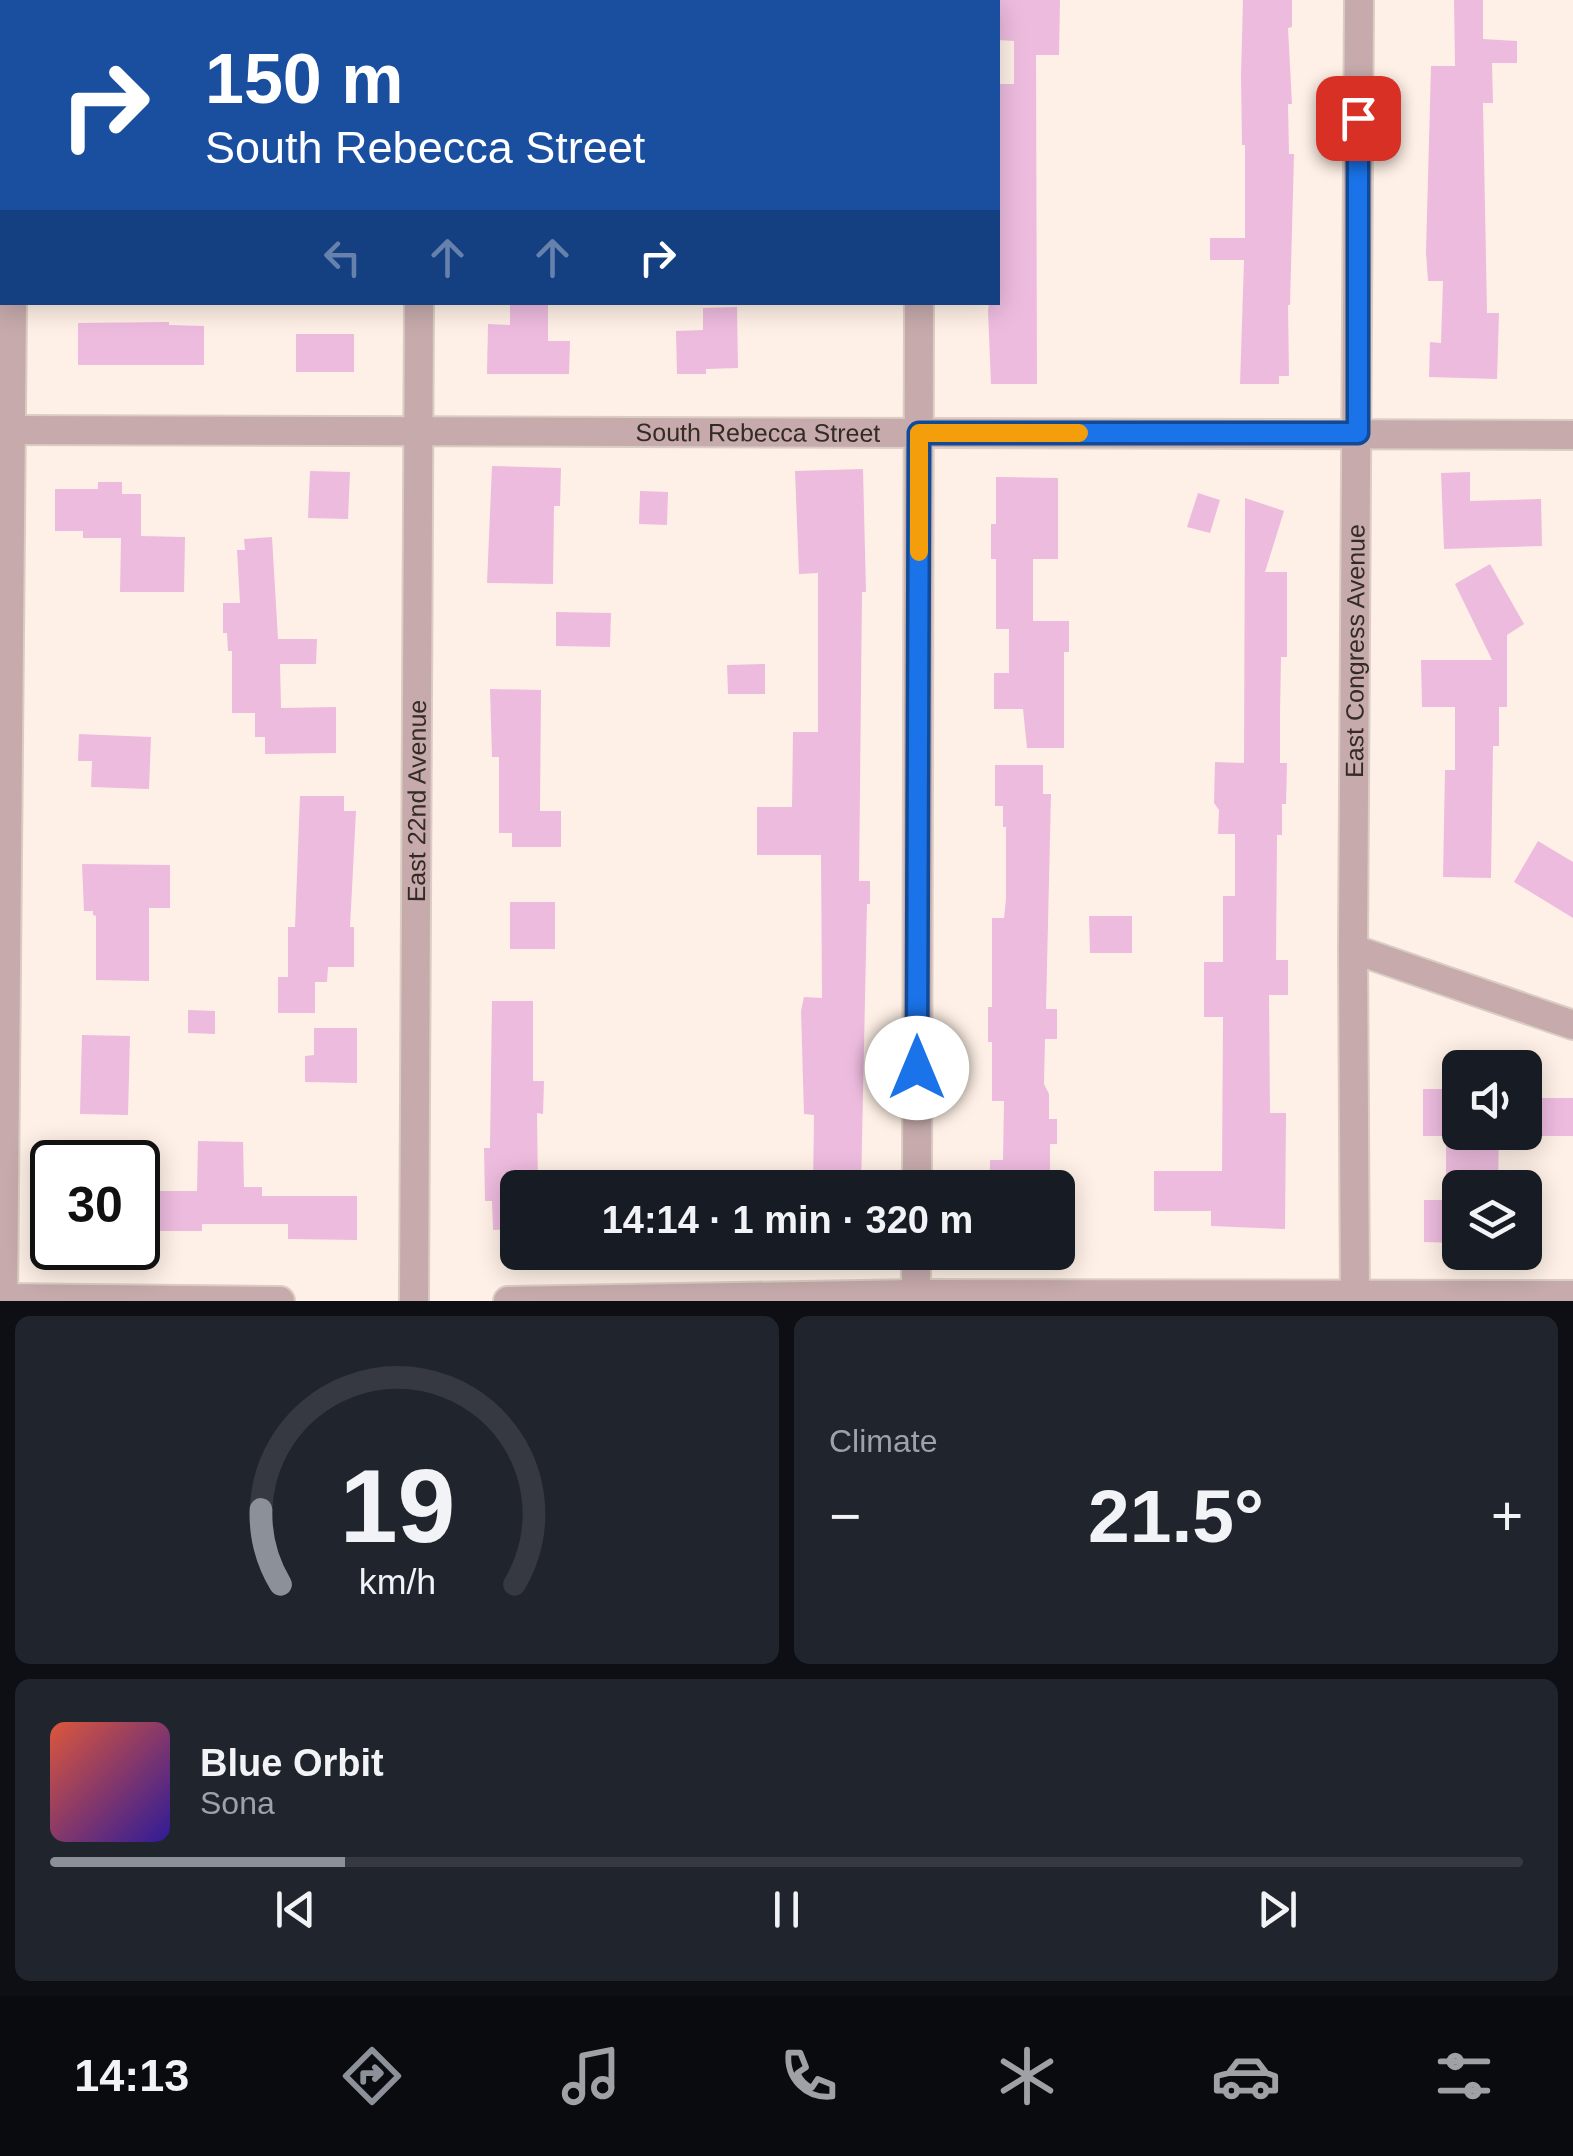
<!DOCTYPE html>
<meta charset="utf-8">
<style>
body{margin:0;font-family:Arial,sans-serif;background:#20242c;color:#f1f3f6;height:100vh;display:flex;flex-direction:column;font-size:38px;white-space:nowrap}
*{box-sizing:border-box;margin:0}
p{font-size:32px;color:#9ea1a6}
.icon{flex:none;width:55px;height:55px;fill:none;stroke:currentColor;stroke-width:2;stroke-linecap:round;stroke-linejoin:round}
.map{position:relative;height:1301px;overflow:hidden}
.sheet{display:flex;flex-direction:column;gap:15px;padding:15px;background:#0d0f14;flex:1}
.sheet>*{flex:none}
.hud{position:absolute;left:0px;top:0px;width:1000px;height:305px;box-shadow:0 5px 25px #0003;background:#1a4fa0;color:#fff;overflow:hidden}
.tools{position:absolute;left:1442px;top:1050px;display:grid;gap:20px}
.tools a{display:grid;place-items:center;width:100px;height:100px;border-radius:15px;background:#171b24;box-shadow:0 5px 25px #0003;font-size:50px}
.speed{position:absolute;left:30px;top:1140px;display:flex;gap:20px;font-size:50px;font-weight:700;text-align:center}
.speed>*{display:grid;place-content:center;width:130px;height:130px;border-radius:50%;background:#171b24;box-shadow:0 5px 25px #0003;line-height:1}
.speed .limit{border:5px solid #111;border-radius:15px;background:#fff;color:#111}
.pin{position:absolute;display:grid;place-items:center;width:85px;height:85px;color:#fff;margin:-42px;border-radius:20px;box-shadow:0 5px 15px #0006}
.me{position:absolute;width:110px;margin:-55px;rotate:0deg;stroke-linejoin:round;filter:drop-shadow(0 0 8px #0008)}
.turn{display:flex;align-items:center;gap:35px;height:210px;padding:0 40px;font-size:45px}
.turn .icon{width:130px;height:130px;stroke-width:2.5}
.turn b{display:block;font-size:70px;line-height:85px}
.lanes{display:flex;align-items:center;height:95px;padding:0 40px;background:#0003;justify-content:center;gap:50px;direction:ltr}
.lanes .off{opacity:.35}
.big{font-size:75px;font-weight:600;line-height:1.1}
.sheet .tile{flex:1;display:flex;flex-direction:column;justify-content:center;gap:15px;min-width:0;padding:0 35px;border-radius:15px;background:#20242c}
.sheet .dial{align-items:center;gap:0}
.dial svg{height:260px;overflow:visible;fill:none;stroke:#363941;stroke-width:7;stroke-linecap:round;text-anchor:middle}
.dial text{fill:#f1f3f6;stroke:none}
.song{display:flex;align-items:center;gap:30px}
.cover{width:120px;height:120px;border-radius:15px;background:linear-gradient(135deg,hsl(10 70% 55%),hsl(250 70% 35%))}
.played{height:10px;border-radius:5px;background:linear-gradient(90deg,#8c9099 20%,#363941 20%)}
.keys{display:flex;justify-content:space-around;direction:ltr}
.heat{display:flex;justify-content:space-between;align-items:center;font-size:55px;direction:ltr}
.sheet .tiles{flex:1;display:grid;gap:15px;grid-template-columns:1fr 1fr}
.tile:last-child{grid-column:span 2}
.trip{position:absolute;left:500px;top:1170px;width:575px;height:100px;border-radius:15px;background:#171b24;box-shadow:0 5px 25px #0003;font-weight:600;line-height:100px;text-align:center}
.tabs{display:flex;height:160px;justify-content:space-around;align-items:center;background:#090b0e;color:#9ea1a6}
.tabs .icon{width:70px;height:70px}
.tabs .active{color:#8c9099}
.tabs b{font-size:45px;color:#f1f3f6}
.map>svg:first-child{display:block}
.building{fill:#edbbde}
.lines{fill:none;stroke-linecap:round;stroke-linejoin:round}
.minor-casing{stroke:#dacdc3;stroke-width:32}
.minor{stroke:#c6aaac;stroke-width:28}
.route-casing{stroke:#114b97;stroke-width:25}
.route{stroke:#1a73e8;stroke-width:18}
.slow{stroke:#f59e0b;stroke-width:18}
.labels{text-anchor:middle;stroke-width:8;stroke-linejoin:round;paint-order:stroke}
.street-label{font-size:25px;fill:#342b24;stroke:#fff}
</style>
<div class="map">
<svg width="1573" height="1301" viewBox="0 0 1573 1301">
<rect width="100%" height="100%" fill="#fef0e6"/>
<g class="building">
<polygon points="998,0 1060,0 1059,55 1036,55 1037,384 991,384 988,311 989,302 998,302 998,84 1014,84 1014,41 998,40"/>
<polygon points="1243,0 1292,0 1292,27 1288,28 1292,104 1288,104 1289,154 1294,154 1290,305 1288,305 1289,376 1279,376 1279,384 1240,384 1244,260 1210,260 1210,238 1245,238 1245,145 1242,145 1241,76"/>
<polygon points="1454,0 1483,0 1483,39 1517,41 1517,63 1492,63 1493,103 1483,103 1487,313 1499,313 1497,379 1429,377 1430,342 1441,343 1443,281 1428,281 1426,252 1431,66 1455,66"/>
<polygon points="510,302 548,302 548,341 570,341 569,374 487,374 488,324 510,325"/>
<polygon points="737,307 738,368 706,369 706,374 677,374 676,331 703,330 703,308"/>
<polygon points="169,322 169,325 204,326 204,365 78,365 78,323"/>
<rect x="296" y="334" width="58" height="38"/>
<polygon points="492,466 561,468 560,506 554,506 553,584 487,583"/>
<polygon points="863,469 866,592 862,592 859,881 870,881 870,904 867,904 861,1188 813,1188 814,1115 804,1114 801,1011 804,997 822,998 821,855 757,855 757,807 792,807 793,732 818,732 818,573 799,574 795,471"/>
<polygon points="310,471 350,472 348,519 308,518"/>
<polygon points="1470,472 1470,501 1541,499 1542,546 1444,549 1441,473"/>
<polygon points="996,477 1058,478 1058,559 1033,559 1033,621 1069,621 1069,652 1064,652 1064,748 1027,748 1023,709 994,709 994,673 1009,673 1009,629 996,629 996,559 991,559 991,524 996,524"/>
<polygon points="98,482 122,482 122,494 141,494 141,536 185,537 184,592 120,592 121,538 83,538 83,531 55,531 55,489 98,489"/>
<polygon points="640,491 668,492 667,525 639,524"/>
<polygon points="1198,493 1220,500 1210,533 1187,527"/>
<polygon points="1245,498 1284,511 1265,572 1287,572 1287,657 1281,657 1280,713 1280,763 1287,763 1286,804 1282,804 1282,835 1277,835 1276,960 1288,960 1288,995 1269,995 1270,1113 1286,1113 1285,1229 1211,1226 1211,1211 1154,1211 1154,1171 1222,1171 1223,1017 1204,1017 1204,962 1223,962 1223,896 1235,896 1235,834 1218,834 1219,810 1214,803 1215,762 1244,763"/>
<polygon points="272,537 278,639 317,639 316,664 280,664 281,708 336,707 336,753 265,754 265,737 255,737 255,713 232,713 232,651 228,651 227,633 223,633 223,603 240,603 237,550 245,550 244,539"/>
<polygon points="1490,564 1524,624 1507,635 1507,707 1499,707 1499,746 1493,746 1491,878 1443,877 1445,770 1455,770 1455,707 1422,707 1421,660 1492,660 1455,584"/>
<polygon points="556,612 611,613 610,647 556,646"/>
<polygon points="765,664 765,694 728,694 727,665"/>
<polygon points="490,689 541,690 540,811 561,811 561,847 512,847 512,833 499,833 499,757 492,757"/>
<polygon points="79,734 151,737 149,789 91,787 92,761 78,761"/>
<polygon points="995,765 1043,765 1043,794 1051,794 1046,1009 1057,1009 1057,1039 1045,1039 1044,1084 1049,1094 1049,1119 1057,1119 1057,1144 1050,1144 1050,1188 990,1188 990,1160 1003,1160 1004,1101 992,1101 992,1042 988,1042 988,1007 992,1007 992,918 1004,918 1006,899 1006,827 1003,827 1003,806 995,806"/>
<polygon points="300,796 344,796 344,811 356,811 350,927 354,927 354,967 328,967 327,982 315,982 315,1013 278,1013 278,977 288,977 288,927 295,927"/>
<polygon points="1538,841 1573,862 1573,918 1514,882"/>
<polygon points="82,864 170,865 170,908 149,908 149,981 96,980 96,916 93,915 93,911 84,911"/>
<rect x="510" y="902" width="45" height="47"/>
<polygon points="1089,916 1132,916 1132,953 1090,953"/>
<polygon points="492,1001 533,1001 533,1081 544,1081 543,1114 537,1113 538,1188 518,1188 518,1229 493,1230 492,1201 485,1201 484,1148 490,1148"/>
<polygon points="188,1010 215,1011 215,1034 188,1033"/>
<polygon points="314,1028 357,1028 357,1083 305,1082 305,1056 314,1055"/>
<polygon points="82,1035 130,1036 128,1115 80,1114"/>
<polygon points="1423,1089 1460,1089 1460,1132 1499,1132 1498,1188 1446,1188 1446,1136 1423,1136"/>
<rect x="1525" y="1098" width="48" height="38"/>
<polygon points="198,1141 243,1142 244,1187 262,1187 262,1196 357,1196 357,1240 288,1239 288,1224 202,1224 202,1231 149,1231 149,1191 197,1191"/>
<polygon points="1424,1200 1460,1200 1460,1243 1424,1242"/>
</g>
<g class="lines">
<defs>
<g id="minor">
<polyline points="419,0 419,2"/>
<polyline points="918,0 918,2"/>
<polyline points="14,2 14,0"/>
<path id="s1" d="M0 430 1573 435"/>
<polyline points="1353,949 1573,1025"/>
<polyline points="917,1188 919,302"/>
<polyline points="0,1298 280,1301"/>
<polyline points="3,1301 12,302"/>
<path id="s2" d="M414 1301 419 302"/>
<polyline points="508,1301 916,1294 1573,1295"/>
<polyline points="916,1301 916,1252"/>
<path id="s3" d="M1355 1301 1353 949 1359 0"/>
</g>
</defs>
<use href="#minor" class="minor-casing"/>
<use href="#minor" class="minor"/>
</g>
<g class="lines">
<defs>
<polyline id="route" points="917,1068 919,433 1358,433 1358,118"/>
</defs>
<use href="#route" class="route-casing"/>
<use href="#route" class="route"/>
<polyline class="slow" points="919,552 919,433 1079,433"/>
</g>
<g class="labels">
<g class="street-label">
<text dy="9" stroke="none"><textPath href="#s1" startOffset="758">South Rebecca Street</textPath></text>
<text dy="9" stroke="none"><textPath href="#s3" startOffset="650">East Congress Avenue</textPath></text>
<text dy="9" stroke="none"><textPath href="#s2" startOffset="500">East 22nd Avenue</textPath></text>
</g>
</g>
</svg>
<div class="tools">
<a><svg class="icon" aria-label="sound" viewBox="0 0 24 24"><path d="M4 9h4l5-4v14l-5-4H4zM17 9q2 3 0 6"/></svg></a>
<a><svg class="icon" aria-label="layers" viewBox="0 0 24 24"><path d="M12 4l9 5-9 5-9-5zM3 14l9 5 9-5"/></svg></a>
</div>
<div class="speed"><div class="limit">30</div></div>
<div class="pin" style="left:1358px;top:118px;background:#d93025"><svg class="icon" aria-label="arrive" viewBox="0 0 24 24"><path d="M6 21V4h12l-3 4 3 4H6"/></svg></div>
<svg class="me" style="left:917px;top:1068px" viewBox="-20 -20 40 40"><circle r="19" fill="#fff"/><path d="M0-13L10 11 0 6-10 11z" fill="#1a73e8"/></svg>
<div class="trip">14:14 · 1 min · 320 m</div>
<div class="hud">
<div class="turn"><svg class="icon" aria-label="right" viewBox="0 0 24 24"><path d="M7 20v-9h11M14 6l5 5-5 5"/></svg><div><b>150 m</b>South Rebecca Street</div></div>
<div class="lanes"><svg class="icon off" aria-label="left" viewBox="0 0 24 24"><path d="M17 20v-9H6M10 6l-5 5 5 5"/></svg><svg class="icon off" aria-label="ahead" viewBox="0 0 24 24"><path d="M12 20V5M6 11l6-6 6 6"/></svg><svg class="icon off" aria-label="ahead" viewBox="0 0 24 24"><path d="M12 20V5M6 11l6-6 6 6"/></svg><svg class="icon" aria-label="right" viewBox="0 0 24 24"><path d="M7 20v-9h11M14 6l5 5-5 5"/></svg></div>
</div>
</div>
<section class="sheet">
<div class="tiles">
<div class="tile dial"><svg viewBox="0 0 100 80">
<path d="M14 69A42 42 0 1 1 86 69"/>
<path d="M14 69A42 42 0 0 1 8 46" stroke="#8c9099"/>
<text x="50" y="56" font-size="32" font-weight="700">19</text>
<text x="50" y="72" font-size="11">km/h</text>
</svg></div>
<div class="tile"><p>Climate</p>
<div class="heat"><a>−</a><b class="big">21.5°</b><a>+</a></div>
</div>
<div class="tile">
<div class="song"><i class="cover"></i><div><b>Blue Orbit</b><p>Sona</p></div></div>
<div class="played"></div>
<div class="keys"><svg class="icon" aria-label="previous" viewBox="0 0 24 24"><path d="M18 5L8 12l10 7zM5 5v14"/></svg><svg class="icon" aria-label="pause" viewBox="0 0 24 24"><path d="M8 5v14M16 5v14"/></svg><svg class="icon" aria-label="next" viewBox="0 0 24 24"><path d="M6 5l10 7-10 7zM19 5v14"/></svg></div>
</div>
</div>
</section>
<nav class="tabs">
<b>14:13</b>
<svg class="icon active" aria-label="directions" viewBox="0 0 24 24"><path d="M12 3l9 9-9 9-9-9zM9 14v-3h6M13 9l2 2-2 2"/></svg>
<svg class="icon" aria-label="music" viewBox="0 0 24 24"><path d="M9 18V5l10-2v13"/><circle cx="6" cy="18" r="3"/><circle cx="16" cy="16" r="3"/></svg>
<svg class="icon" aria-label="phone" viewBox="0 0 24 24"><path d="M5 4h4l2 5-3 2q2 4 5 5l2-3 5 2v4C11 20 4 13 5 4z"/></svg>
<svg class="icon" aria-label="climate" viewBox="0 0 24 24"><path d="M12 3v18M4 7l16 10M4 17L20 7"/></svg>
<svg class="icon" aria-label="car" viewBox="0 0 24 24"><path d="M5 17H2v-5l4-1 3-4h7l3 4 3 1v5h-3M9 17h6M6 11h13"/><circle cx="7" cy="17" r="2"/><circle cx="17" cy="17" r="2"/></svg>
<svg class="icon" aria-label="filters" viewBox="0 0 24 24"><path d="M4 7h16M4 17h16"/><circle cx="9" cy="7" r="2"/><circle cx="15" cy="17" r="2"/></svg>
</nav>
